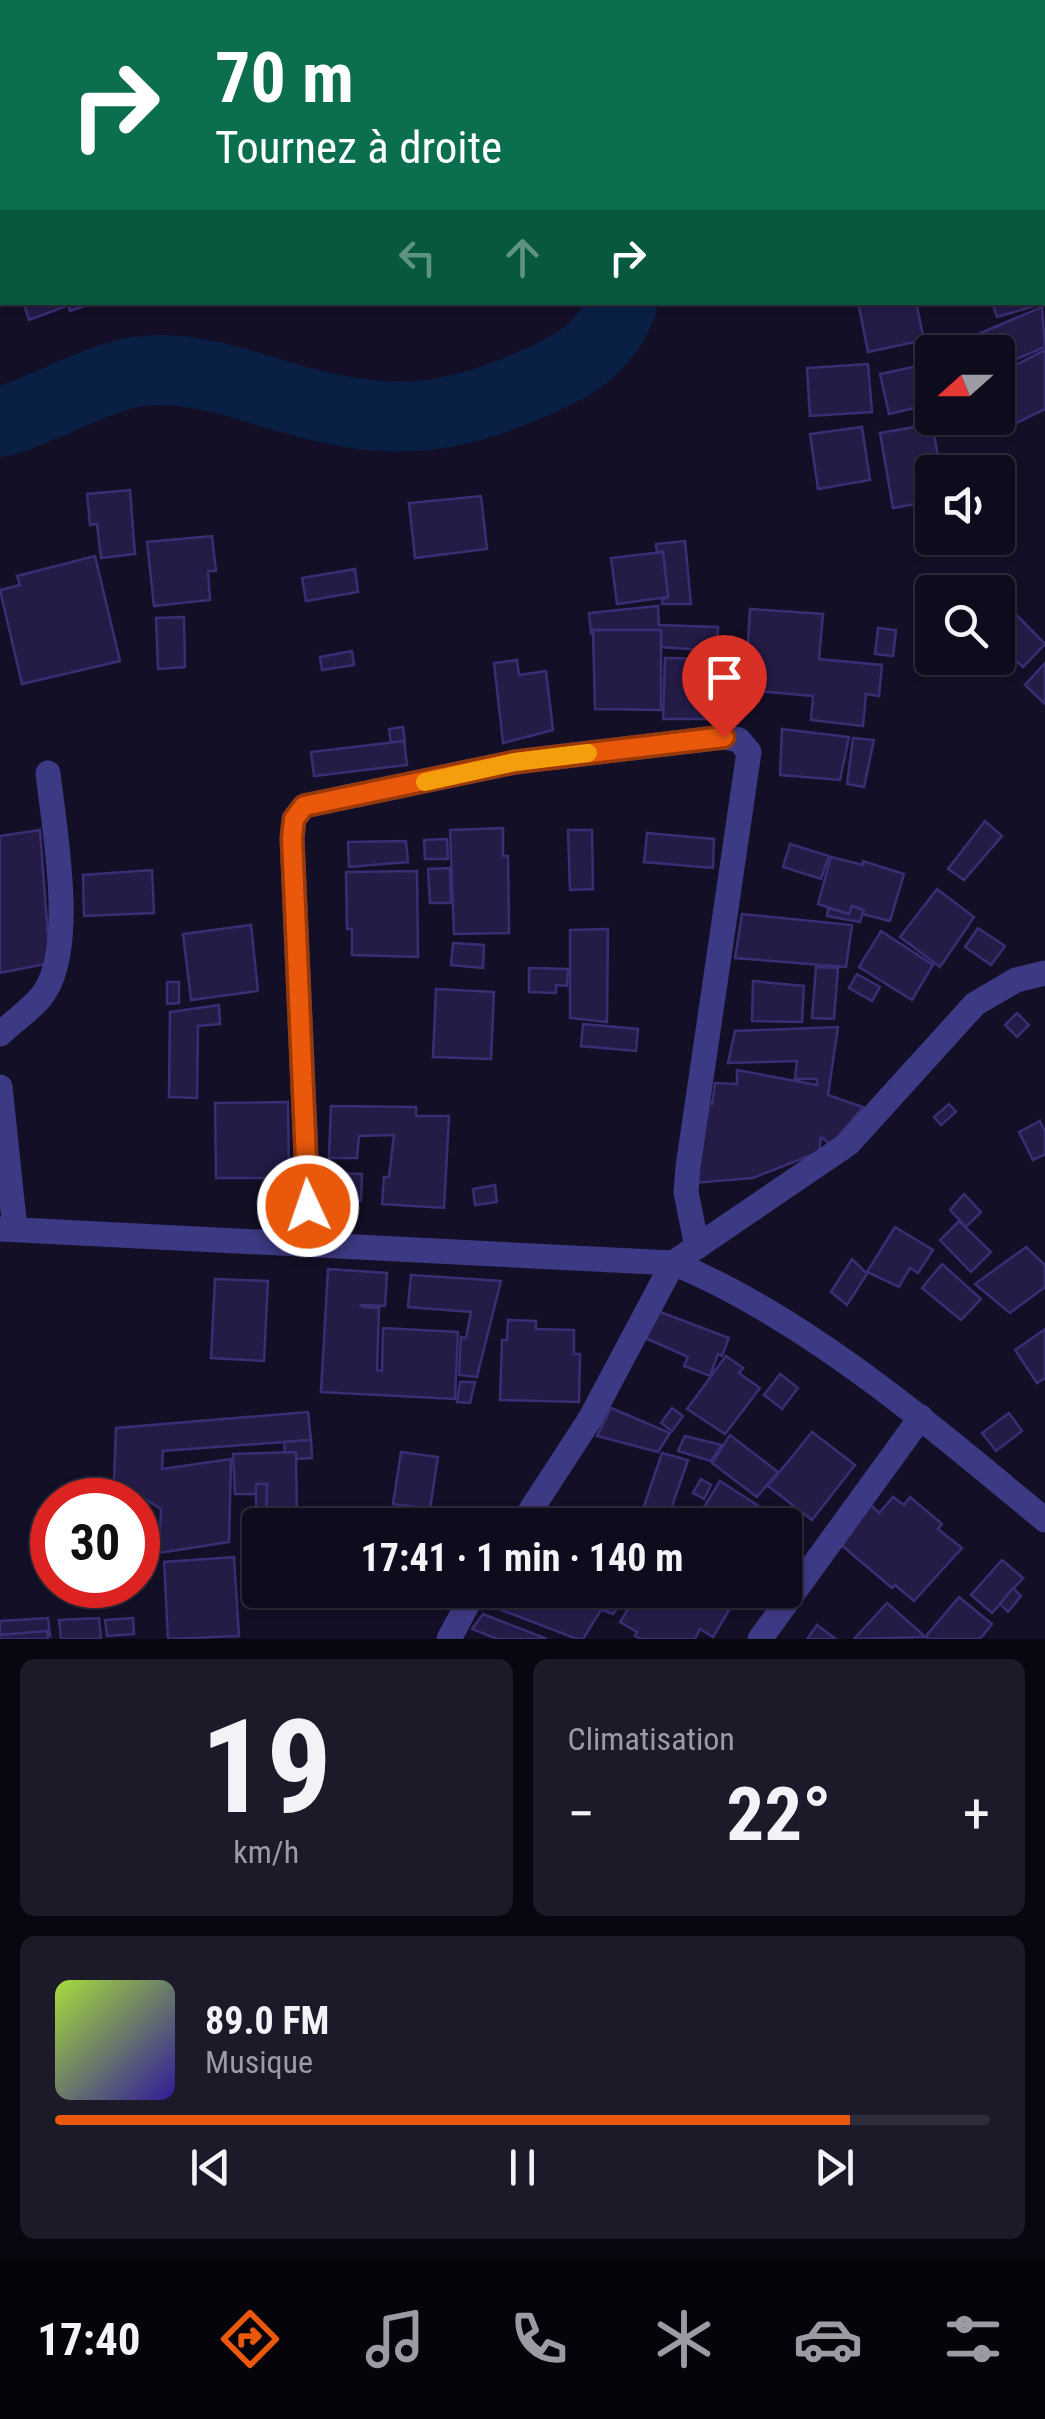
<!DOCTYPE html>
<html lang="fr">
<meta charset="utf-8">
<style>
body{margin:0;font-family:"Roboto Condensed",sans-serif;background:#1c1929;color:#f1f3f6;height:100vh;display:flex;flex-direction:column;font-size:38px;white-space:nowrap}
*{box-sizing:border-box;margin:0}
p{font-size:32px;color:#9b9ba3}
.icon{flex:none;width:55px;height:55px;fill:none;stroke:currentColor;stroke-width:2;stroke-linecap:round;stroke-linejoin:round}
.map{position:relative;height:1639px;overflow:hidden}
.panel{display:flex;flex-direction:column;gap:20px;padding:20px;background:#08060f;flex:1}
.panel>*{flex:none}
.top-card{position:absolute;left:0px;top:0px;width:1045px;height:305px;box-shadow:0 2px 8px #0004,0 0 0 2px #2e2b3b;background:#0b6e4f;color:#fff;overflow:hidden}
.needle{width:65px;rotate:249deg}
.fabs{position:absolute;left:915px;top:335px;display:grid;gap:20px}
.fabs a{display:grid;place-items:center;width:100px;height:100px;border-radius:10px;background:#0e0b1c;box-shadow:0 2px 8px #0004,0 0 0 2px #2e2b3b;font-size:50px}
.speed{position:absolute;left:30px;top:1478px;display:flex;gap:20px;font-size:50px;font-weight:700;text-align:center}
.speed>*{display:grid;place-content:center;width:130px;height:130px;border-radius:50%;background:#0e0b1c;box-shadow:0 2px 8px #0004,0 0 0 2px #2e2b3b;line-height:1}
.speed .limit{border:15px solid #d22;background:#fff;color:#111}
.pin{position:absolute;display:grid;place-items:center;width:85px;height:85px;color:#fff;margin:-102px -42px;border-radius:50% 50% 50% 0;rotate:-45deg;box-shadow:0 0 10px #0007}
.pin .icon{rotate:45deg}
.me{position:absolute;width:110px;margin:-55px;rotate:357deg;stroke-linejoin:round;filter:drop-shadow(0 0 8px #0008)}
.turn{display:flex;align-items:center;gap:35px;height:210px;padding:0 50px;font-size:45px}
.turn .icon{width:130px;height:130px;stroke-width:2.5}
.turn b{display:block;font-size:70px;line-height:85px}
.lanes{display:flex;align-items:center;height:95px;padding:0 50px;background:#0003;justify-content:center;gap:50px;direction:ltr}
.lanes .off{opacity:.35}
.big{font-size:75px;font-weight:700;line-height:1.1}
.panel .tile{flex:1;display:flex;flex-direction:column;justify-content:center;gap:15px;min-width:0;padding:0 35px;border-radius:15px;background:#1c1929}
.panel .dial{align-items:center;gap:0}
.dial b{font-size:130px;line-height:1}
.song{display:flex;align-items:center;gap:30px}
.cover{width:120px;height:120px;border-radius:15px;background:linear-gradient(135deg,hsl(80 70% 55%),hsl(250 70% 35%))}
.played{height:10px;border-radius:5px;background:linear-gradient(90deg,#ea580c 85%,#2e2b3b 85%)}
.keys{display:flex;justify-content:space-around;direction:ltr}
.heat{display:flex;justify-content:space-between;align-items:center;font-size:55px;direction:ltr}
.panel .tiles{flex:1;display:grid;gap:20px;grid-template-columns:1fr 1fr}
.tile:last-child{grid-column:span 2}
.trip{position:absolute;left:242px;top:1508px;width:560px;height:100px;border-radius:10px;background:#0e0b1c;box-shadow:0 2px 8px #0004,0 0 0 2px #2e2b3b;font-weight:700;line-height:100px;text-align:center}
.tabs{display:flex;height:160px;justify-content:space-around;align-items:center;background:#06040b;color:#9b9ba3}
.tabs .icon{width:70px;height:70px}
.tabs .active{color:#ea580c}
.tabs b{font-size:45px;color:#f1f3f6}
.map>svg:first-child{display:block}
.lines{fill:none;stroke-linecap:round;stroke-linejoin:round}
.river{stroke:#0a1f44;stroke-width:70}
.building{fill:#241b47;stroke:#3b2d73;stroke-width:2.5}
.minor{stroke:#3d3a85;stroke-width:25}
.route-casing{stroke:#983908;stroke-width:25}
.route{stroke:#ea580c;stroke-width:18}
.slow{stroke:#f59e0b;stroke-width:18}
</style>
<div class="map">
<svg width="1045" height="1639" viewBox="0 0 1045 1639">
<rect width="100%" height="100%" fill="#130f26"/>
<g class="lines">
<g class="river">
<polyline points="1020,2 1021,0"/>
<path d="M0 422C53 408 103 370 159 370 203 370 244 385 285 397 383 426 444 424 537 382 578 364 607 346 623 302"/>
</g>
</g>
<g class="building">
<polygon points="542,0 637,0 638,2 533,2"/>
<polygon points="757,0 805,0 806,2 758,2"/>
<polygon points="2,33 2,97 0,97 0,34"/>
<polygon points="1042,134 1045,134 1042,190"/>
<polygon points="1042,211 1045,227 1042,267"/>
<polygon points="1042,290 1045,303 997,317 992,302 1042,302"/>
<polygon points="23,302 62,302 64,307 29,320"/>
<polygon points="67,302 97,302 70,311"/>
<polygon points="858,302 916,302 924,340 868,352"/>
<polygon points="1042,307 1045,347 998,367 998,352 969,352 964,340"/>
<polygon points="1045,350 1045,409 1002,430 996,418 998,374"/>
<polygon points="932,363 932,404 889,414 880,374"/>
<polygon points="868,364 872,412 810,416 807,368"/>
<polygon points="932,424 941,472 932,472 932,501 893,508 880,433"/>
<polygon points="862,427 870,480 818,489 810,434"/>
<polygon points="130,490 135,554 101,558 97,524 90,525 87,494"/>
<polygon points="481,496 487,549 415,558 409,503"/>
<polygon points="212,536 216,571 208,571 210,600 154,606 147,542"/>
<polygon points="685,541 691,604 662,604 662,600 668,597 663,552 657,552 656,544"/>
<polygon points="663,552 668,597 617,604 611,558"/>
<polygon points="95,556 120,661 22,684 0,590 20,585 17,576"/>
<polygon points="355,569 358,592 306,601 302,578"/>
<polygon points="999,597 1045,644 1023,667 998,644"/>
<polygon points="658,606 659,625 718,627 717,651 661,647 661,630 593,630 591,633 589,613"/>
<polygon points="750,609 823,614 819,659 882,665 879,696 866,694 863,726 811,720 813,696 745,690"/>
<polygon points="184,617 185,667 158,669 156,618"/>
<polygon points="878,628 896,630 893,656 875,654"/>
<polygon points="593,630 661,630 661,710 595,709"/>
<polygon points="352,651 354,665 322,670 320,657"/>
<polygon points="665,658 723,659 720,719 663,719"/>
<polygon points="517,660 519,675 546,671 553,730 503,743 494,663"/>
<polygon points="1045,663 1045,704 1025,685"/>
<polygon points="403,727 405,743 391,743 389,729"/>
<polygon points="782,729 849,737 840,780 780,775"/>
<polygon points="853,738 874,740 864,787 847,784"/>
<polygon points="404,741 407,765 314,776 311,752"/>
<polygon points="985,821 1002,836 964,880 948,869"/>
<polygon points="503,828 503,856 508,856 509,933 454,934 450,830"/>
<polygon points="40,830 50,963 0,973 0,836"/>
<polygon points="568,830 592,830 593,889 570,890"/>
<polygon points="647,833 714,839 713,868 644,862"/>
<polygon points="447,839 448,859 425,859 424,840"/>
<polygon points="406,841 408,862 349,867 348,842"/>
<polygon points="790,844 829,856 821,879 783,867"/>
<polygon points="831,857 863,865 863,861 904,874 890,921 862,914 864,910 852,906 849,914 818,904"/>
<polygon points="450,868 451,903 430,903 428,869"/>
<polygon points="152,870 154,913 84,916 83,875"/>
<polygon points="417,871 418,957 352,955 352,929 347,929 346,872"/>
<polygon points="937,889 974,917 940,967 900,937"/>
<polygon points="852,906 864,910 860,922 827,916 828,908 849,914"/>
<polygon points="742,914 852,925 846,967 735,958"/>
<polygon points="251,925 258,991 191,1000 183,934"/>
<polygon points="978,928 1005,946 991,965 965,947"/>
<polygon points="608,929 607,1022 570,1018 570,930"/>
<polygon points="881,931 933,965 912,1000 859,967"/>
<polygon points="453,943 484,945 483,968 451,965"/>
<polygon points="816,967 838,968 834,1019 812,1018"/>
<polygon points="529,968 568,969 567,986 556,985 556,993 529,992"/>
<polygon points="857,974 880,987 872,1001 849,988"/>
<polygon points="753,981 804,986 802,1022 752,1021"/>
<polygon points="167,982 179,982 179,1003 167,1004"/>
<polygon points="436,989 494,992 491,1059 433,1057"/>
<polygon points="219,1005 220,1024 198,1026 197,1098 169,1097 170,1012"/>
<polygon points="1017,1013 1029,1025 1017,1037 1005,1025"/>
<polygon points="583,1024 638,1029 636,1051 581,1046"/>
<polygon points="838,1027 828,1095 863,1107 831,1145 821,1137 819,1152 753,1178 694,1183 703,1103 712,1104 715,1083 737,1084 737,1070 817,1085 817,1079 795,1079 797,1061 728,1063 735,1031"/>
<polygon points="288,1102 289,1178 216,1178 215,1103"/>
<polygon points="949,1104 956,1112 941,1125 934,1117"/>
<polygon points="331,1106 416,1107 416,1116 449,1116 444,1208 382,1204 384,1177 389,1177 394,1135 359,1136 357,1158 329,1158"/>
<polygon points="1040,1121 1045,1131 1045,1154 1033,1160 1019,1132"/>
<polygon points="328,1173 362,1174 361,1201 327,1200"/>
<polygon points="495,1185 497,1202 475,1205 473,1189"/>
<polygon points="964,1194 981,1212 966,1227 950,1210"/>
<polygon points="959,1221 991,1252 971,1272 940,1240"/>
<polygon points="895,1227 933,1250 918,1273 910,1268 899,1287 867,1272"/>
<polygon points="1026,1247 1045,1265 1045,1287 1010,1313 975,1284"/>
<polygon points="852,1259 867,1274 847,1305 831,1292"/>
<polygon points="942,1264 981,1299 961,1320 922,1288"/>
<polygon points="328,1269 387,1273 385,1306 361,1305 362,1307 379,1308 377,1370 382,1371 383,1328 458,1332 455,1399 321,1392"/>
<polygon points="411,1275 501,1281 477,1377 459,1375 461,1337 466,1338 471,1312 408,1307"/>
<polygon points="215,1279 268,1281 264,1361 211,1358"/>
<polygon points="655,1310 729,1338 722,1356 718,1354 710,1376 684,1366 688,1357 643,1337"/>
<polygon points="508,1320 536,1321 536,1329 574,1330 574,1354 580,1354 579,1402 500,1400 502,1340 507,1340"/>
<polygon points="1045,1329 1045,1378 1037,1383 1015,1350"/>
<polygon points="726,1356 743,1368 739,1373 760,1388 725,1434 687,1409"/>
<polygon points="780,1374 798,1388 782,1409 764,1395"/>
<polygon points="460,1382 475,1382 470,1403 457,1402"/>
<polygon points="611,1408 670,1433 658,1452 597,1436"/>
<polygon points="672,1408 683,1416 672,1431 661,1423"/>
<polygon points="308,1412 311,1440 163,1451 162,1469 231,1459 229,1542 159,1553 161,1509 114,1480 116,1428"/>
<polygon points="1009,1413 1022,1431 996,1451 982,1433"/>
<polygon points="812,1432 855,1465 812,1520 768,1486"/>
<polygon points="730,1435 778,1472 757,1497 712,1463"/>
<polygon points="685,1436 722,1445 711,1461 678,1451"/>
<polygon points="311,1440 312,1458 296,1459 296,1452 285,1453 284,1442"/>
<polygon points="296,1452 297,1525 266,1525 267,1484 256,1484 257,1494 235,1494 233,1454"/>
<polygon points="401,1452 438,1457 430,1509 393,1504"/>
<polygon points="662,1453 688,1460 669,1515 644,1506"/>
<polygon points="701,1479 711,1485 704,1499 693,1493"/>
<polygon points="720,1481 782,1521 780,1525 693,1525"/>
<polygon points="256,1484 267,1484 266,1525 260,1525 260,1537 256,1536"/>
<polygon points="893,1497 904,1505 910,1497 942,1524 938,1529 962,1548 914,1601 895,1585 892,1588 839,1543 871,1505 879,1513"/>
<polygon points="393,1507 494,1517 490,1525 383,1525"/>
<polygon points="644,1509 674,1522 676,1520 684,1525 638,1525"/>
<polygon points="688,1509 699,1516 693,1525 678,1521"/>
<polygon points="234,1557 239,1636 168,1639 164,1562"/>
<polygon points="1002,1560 1023,1578 992,1613 971,1595"/>
<polygon points="1013,1588 1021,1596 1008,1612 1000,1604"/>
<polygon points="502,1590 529,1590 601,1610 583,1639 577,1639 491,1606"/>
<polygon points="540,1590 606,1590 602,1607"/>
<polygon points="609,1590 630,1590 613,1614 602,1610"/>
<polygon points="640,1590 717,1590 735,1600 713,1637 700,1629 695,1639 641,1639 635,1636 637,1632 620,1622"/>
<polygon points="730,1590 765,1590 754,1606"/>
<polygon points="959,1597 992,1624 980,1639 929,1639 926,1636"/>
<polygon points="887,1603 920,1632 925,1637 854,1639"/>
<polygon points="483,1614 547,1639 497,1639 472,1629"/>
<polygon points="48,1618 50,1635 47,1631 0,1635 0,1621"/>
<polygon points="99,1618 101,1639 61,1639 59,1620"/>
<polygon points="133,1618 134,1634 107,1636 105,1620"/>
<polygon points="817,1625 836,1639 807,1639"/>
<polygon points="47,1631 48,1639 0,1639 0,1635"/>
</g>
<g class="lines">
<g class="minor">
<polyline points="96,2 105,0"/>
<polyline points="0,30 2,29"/>
<path d="M0 1034C13 1022 29 1011 41 997 78 952 54 829 48 773"/>
<polyline points="0,1087 15,1229"/>
<path d="M0 1229 673 1263C805 1317 935 1429 1045 1520"/>
<polyline points="310,1243 292,838 294,819 304,806 515,762 724,737 739,740 749,752 688,1167 686,1192 697,1247"/>
<polyline points="521,1525 590,1419 673,1263 848,1144 975,1004 1016,980 1045,973"/>
<polyline points="449,1639 475,1590"/>
<polyline points="760,1639 921,1417"/>
</g>
</g>
<g class="lines">
<defs>
<polyline id="route" points="308,1206 292,838 294,819 304,806 515,762 724,737"/>
</defs>
<use href="#route" class="route-casing"/>
<use href="#route" class="route"/>
<polyline class="slow" points="425,782 515,762 588,753"/>
</g>
</svg>
<div class="fabs">
<a><svg class="needle" viewBox="-14 -14 28 28"><path d="M0-13l5 13h-10z" fill="#e53935"/><path d="M0 13l5-13h-10z" fill="#9b9ba3"/></svg></a>
<a><svg class="icon" aria-label="sound" viewBox="0 0 24 24"><path d="M4 9h4l5-4v14l-5-4H4zM17 9q2 3 0 6"/></svg></a>
<a><svg class="icon" aria-label="search" viewBox="0 0 24 24"><circle cx="10" cy="10" r="6"/><path d="M15 15l6 6"/></svg></a>
</div>
<div class="speed"><div class="limit">30</div></div>
<div class="pin" style="left:724px;top:737px;background:#d93025"><svg class="icon" aria-label="arrive" viewBox="0 0 24 24"><path d="M6 21V4h12l-3 4 3 4H6"/></svg></div>
<svg class="me" style="left:308px;top:1206px" viewBox="-20 -20 40 40"><circle r="17" fill="#ea580c" stroke="#fff" stroke-width="3"/><path d="M0-11L8 9 0 5-8 9z" fill="#fff"/></svg>
<div class="trip">17:41 · 1 min · 140 m</div>
<div class="top-card">
<div class="turn"><svg class="icon" aria-label="right" viewBox="0 0 24 24"><path d="M7 20v-9h11M14 6l5 5-5 5"/></svg><div><b>70 m</b>Tournez à droite</div></div>
<div class="lanes"><svg class="icon off" aria-label="left" viewBox="0 0 24 24"><path d="M17 20v-9H6M10 6l-5 5 5 5"/></svg><svg class="icon off" aria-label="ahead" viewBox="0 0 24 24"><path d="M12 20V5M6 11l6-6 6 6"/></svg><svg class="icon" aria-label="right" viewBox="0 0 24 24"><path d="M7 20v-9h11M14 6l5 5-5 5"/></svg></div>
</div>
</div>
<section class="panel">
<div class="tiles">
<div class="tile dial"><b>19</b><p>km/h</p></div>
<div class="tile"><p>Climatisation</p>
<div class="heat"><a>−</a><b class="big">22°</b><a>+</a></div>
</div>
<div class="tile">
<div class="song"><i class="cover"></i><div><b>89.0 FM</b><p>Musique</p></div></div>
<div class="played"></div>
<div class="keys"><svg class="icon" aria-label="previous" viewBox="0 0 24 24"><path d="M18 5L8 12l10 7zM5 5v14"/></svg><svg class="icon" aria-label="pause" viewBox="0 0 24 24"><path d="M8 5v14M16 5v14"/></svg><svg class="icon" aria-label="next" viewBox="0 0 24 24"><path d="M6 5l10 7-10 7zM19 5v14"/></svg></div>
</div>
</div>
</section>
<nav class="tabs">
<b>17:40</b>
<svg class="icon active" aria-label="directions" viewBox="0 0 24 24"><path d="M12 3l9 9-9 9-9-9zM9 14v-3h6M13 9l2 2-2 2"/></svg>
<svg class="icon" aria-label="music" viewBox="0 0 24 24"><path d="M9 18V5l10-2v13"/><circle cx="6" cy="18" r="3"/><circle cx="16" cy="16" r="3"/></svg>
<svg class="icon" aria-label="phone" viewBox="0 0 24 24"><path d="M5 4h4l2 5-3 2q2 4 5 5l2-3 5 2v4C11 20 4 13 5 4z"/></svg>
<svg class="icon" aria-label="climate" viewBox="0 0 24 24"><path d="M12 3v18M4 7l16 10M4 17L20 7"/></svg>
<svg class="icon" aria-label="car" viewBox="0 0 24 24"><path d="M5 17H2v-5l4-1 3-4h7l3 4 3 1v5h-3M9 17h6M6 11h13"/><circle cx="7" cy="17" r="2"/><circle cx="17" cy="17" r="2"/></svg>
<svg class="icon" aria-label="filters" viewBox="0 0 24 24"><path d="M4 7h16M4 17h16"/><circle cx="9" cy="7" r="2"/><circle cx="15" cy="17" r="2"/></svg>
</nav>
